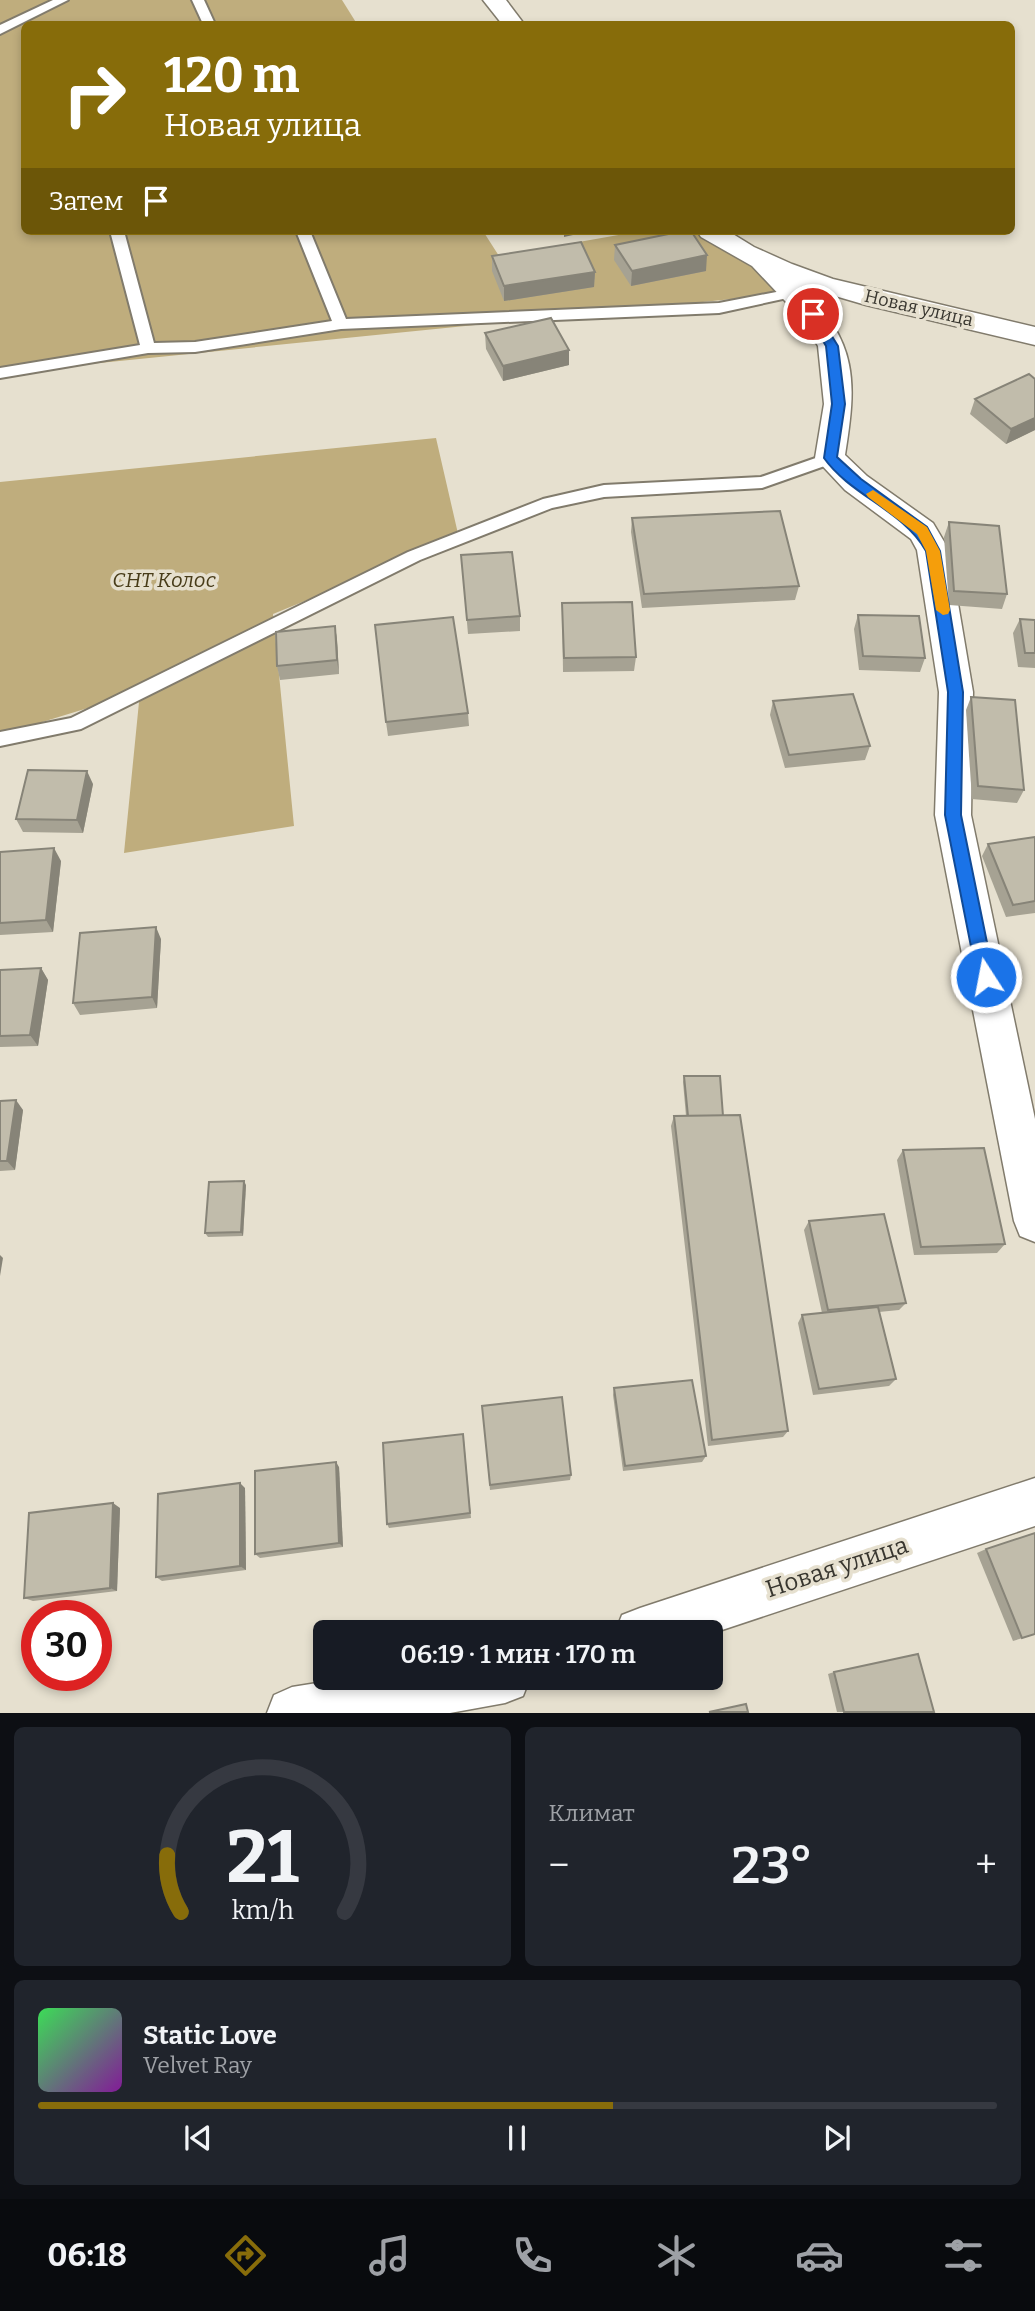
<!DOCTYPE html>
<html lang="ru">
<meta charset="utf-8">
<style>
body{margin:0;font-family:Bitter,serif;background:#20242c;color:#f1f3f6;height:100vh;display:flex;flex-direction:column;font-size:26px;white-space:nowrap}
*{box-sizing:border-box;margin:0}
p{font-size:23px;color:#9ea1a6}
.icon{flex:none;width:38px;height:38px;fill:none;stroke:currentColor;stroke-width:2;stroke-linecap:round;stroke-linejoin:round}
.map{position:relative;height:1713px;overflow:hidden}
.sheet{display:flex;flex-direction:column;gap:14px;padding:14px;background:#0d0f14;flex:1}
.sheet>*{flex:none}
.hud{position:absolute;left:21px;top:21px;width:994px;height:214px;border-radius:10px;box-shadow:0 4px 10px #0003;background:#876c0a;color:#fff;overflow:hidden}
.speed{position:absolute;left:21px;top:1600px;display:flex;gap:14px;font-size:35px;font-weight:700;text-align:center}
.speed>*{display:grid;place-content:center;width:91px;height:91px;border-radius:50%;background:#171b24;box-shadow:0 4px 10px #0003;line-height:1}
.speed .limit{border:10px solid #d22;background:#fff;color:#111}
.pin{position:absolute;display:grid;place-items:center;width:60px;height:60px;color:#fff;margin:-30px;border:4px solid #fff;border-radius:50%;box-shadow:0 2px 7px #0007}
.me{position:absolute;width:77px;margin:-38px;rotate:349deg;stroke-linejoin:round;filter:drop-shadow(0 0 5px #0008)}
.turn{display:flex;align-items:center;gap:24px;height:147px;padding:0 28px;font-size:32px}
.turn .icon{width:91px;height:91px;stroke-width:2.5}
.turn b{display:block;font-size:49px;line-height:60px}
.then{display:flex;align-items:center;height:66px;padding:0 28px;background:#0003;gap:14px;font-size:26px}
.big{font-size:52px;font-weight:600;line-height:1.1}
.sheet .card{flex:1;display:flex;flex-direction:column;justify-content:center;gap:10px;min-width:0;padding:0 24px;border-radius:10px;background:#20242c}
.sheet .dial{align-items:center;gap:0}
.dial svg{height:182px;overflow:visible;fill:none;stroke:#363941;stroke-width:7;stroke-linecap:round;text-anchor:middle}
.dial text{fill:#f1f3f6;stroke:none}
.song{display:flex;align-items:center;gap:21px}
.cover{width:84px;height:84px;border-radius:10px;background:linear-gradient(135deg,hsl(130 70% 55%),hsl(290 70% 35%))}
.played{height:7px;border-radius:4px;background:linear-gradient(90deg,#876c0a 60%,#363941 60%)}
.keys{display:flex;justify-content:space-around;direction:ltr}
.heat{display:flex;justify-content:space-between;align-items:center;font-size:38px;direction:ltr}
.sheet .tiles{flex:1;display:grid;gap:14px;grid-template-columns:1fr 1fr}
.card:last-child{grid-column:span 2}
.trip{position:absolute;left:313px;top:1620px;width:410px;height:70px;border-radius:10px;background:#171b24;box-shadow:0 4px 10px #0003;font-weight:600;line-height:70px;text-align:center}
.tab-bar{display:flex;height:112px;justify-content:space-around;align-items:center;background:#090b0e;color:#9ea1a6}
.tab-bar .icon{width:49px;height:49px}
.tab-bar .on{color:#876c0a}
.tab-bar b{font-size:32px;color:#f1f3f6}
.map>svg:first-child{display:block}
.green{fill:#bfad7d}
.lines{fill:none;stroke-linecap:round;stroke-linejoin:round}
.lane-casing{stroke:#817b6c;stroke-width:4}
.street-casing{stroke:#817b6c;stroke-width:3}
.lane{fill:#fff;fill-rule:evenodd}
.street{fill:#fff;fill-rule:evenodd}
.wall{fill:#a6a293}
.shaded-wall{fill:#878478}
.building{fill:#c1bcab;stroke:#878478;stroke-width:2}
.route{fill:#1a73e8;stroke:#114b97;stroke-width:2}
.slow{fill:#f59e0b}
.labels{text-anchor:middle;stroke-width:7;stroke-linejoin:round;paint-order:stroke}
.far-street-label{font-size:18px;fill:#38362f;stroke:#e6e0cf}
.park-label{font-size:21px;font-style:italic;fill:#483c19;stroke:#e6e0cf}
.near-street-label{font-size:24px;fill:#38362f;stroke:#e6e0cf}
</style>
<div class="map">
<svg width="1035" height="1713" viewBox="0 0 1035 1713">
<rect width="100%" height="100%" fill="#e6e0cf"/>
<g class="green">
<polygon points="0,0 342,0 357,24 24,24 24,231 483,231 499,256 641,231 710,231 792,293 0,373"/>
<polygon points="436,438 459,538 273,614 294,826 124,853 140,692 0,735 0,482"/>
</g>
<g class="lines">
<defs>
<g id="lane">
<polygon points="53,0 68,0 0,34 0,25"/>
<polygon points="192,0 204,0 215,24 203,24"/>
<polygon points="110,231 124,231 154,343 195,342 332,321 296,231 310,231 346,319 719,303 792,289 799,293 792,297 719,313 341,329 195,352 148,353 0,378 0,368 140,345"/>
<polygon points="830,453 836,454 838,458 836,462 762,488 604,497 552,508 420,560 81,729 0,746 0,732 71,718 408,552 543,499 604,485 761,477"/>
</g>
<g id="street">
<polygon points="483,0 506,0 524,24 502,24"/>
<path d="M697 231H728L754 247 792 264 833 279 1035 327V345L866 305 801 286C858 343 857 380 845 455L867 476 933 523 949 550 973 692 971 815 1035 1119V1242L1020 1236 1014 1221 935 815 939 692 917 550 911 539 845 490 815 458 824 404 818 346 802 319 752 266 701 237Z"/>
<polygon points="1035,1478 1035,1526 710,1634 615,1633 622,1615 640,1608"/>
<polygon points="348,1678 530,1678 523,1696 505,1703 450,1713 267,1713 274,1695 292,1687"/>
</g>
</defs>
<use href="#lane" class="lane-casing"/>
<use href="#street" class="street-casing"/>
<use href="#lane" class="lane"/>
<use href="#street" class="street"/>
</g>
<g class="wall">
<polygon points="615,245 706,271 631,286 614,260"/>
<polygon points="492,256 595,272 594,287 504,301 492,271"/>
<polygon points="485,333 569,350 569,365 503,381 486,349"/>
<polygon points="1035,379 1035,430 1006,444 970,414 975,399"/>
<polygon points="632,518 799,586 795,600 642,608 631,532"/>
<polygon points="949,522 1007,594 1002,609 949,605 944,537"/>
<polygon points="461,555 520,616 520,631 468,634"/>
<polygon points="562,603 636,657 634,671 563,672"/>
<polygon points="858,615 925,658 920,672 859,670 854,629"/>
<polygon points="1020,619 1035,620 1035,668 1018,667 1013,633"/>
<polygon points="335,626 337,640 339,674 280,680 277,666"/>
<polygon points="971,697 1024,790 1017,803 972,799 966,710"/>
<polygon points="773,701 870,746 865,760 785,768 770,715"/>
<polygon points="468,713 469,726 388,736 386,722"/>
<polygon points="93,784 83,833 23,832 16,819"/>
<polygon points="1035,837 1035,913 1006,917 982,856 988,844"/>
<polygon points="0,852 61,861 53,932 0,935"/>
<polygon points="161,939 157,1008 80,1015 73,1003"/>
<polygon points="41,968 48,980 38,1046 0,1047 0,970"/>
<polygon points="684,1076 723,1116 788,1431 783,1437 708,1446 671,1126 674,1116 686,1116 683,1082"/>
<polygon points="0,1101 23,1110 15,1170 0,1171"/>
<polygon points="903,1150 1005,1244 997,1253 914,1255 897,1160"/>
<polygon points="246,1185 243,1236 208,1237 205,1233"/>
<polygon points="809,1221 906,1303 899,1310 879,1312 896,1379 889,1386 813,1395 798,1323 802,1315 822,1313 804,1230"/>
<polygon points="614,1388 706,1456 702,1462 623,1471 613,1395"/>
<polygon points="482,1406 571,1475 570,1480 490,1490"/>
<polygon points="464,1440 471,1518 389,1528 387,1524"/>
<polygon points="339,1467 343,1547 260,1558 255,1554"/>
<polygon points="245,1488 246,1570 162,1581 156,1577"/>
<polygon points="120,1508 117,1591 33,1601 24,1598"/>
<polygon points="986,1549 1035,1634 1013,1641 977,1553"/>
<polygon points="834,1672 934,1712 837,1712 828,1674"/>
</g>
<g class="shaded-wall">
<polygon points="564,231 591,231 564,237"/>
<polygon points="707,255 706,271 631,286 632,271"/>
<polygon points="595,272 594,287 504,301 504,286"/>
<polygon points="569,350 569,365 503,381 503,366"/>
<polygon points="1035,418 1035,430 1006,444 1011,429"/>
<polygon points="335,626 337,640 339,674 337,660"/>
<polygon points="87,771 93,784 83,833 77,820"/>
<polygon points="54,848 61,861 53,932 46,920"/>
<polygon points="156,927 161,939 157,1008 152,997"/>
<polygon points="41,968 48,980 38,1046 30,1035"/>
<polygon points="16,1100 23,1110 15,1170 7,1161"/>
<polygon points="244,1181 246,1185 243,1236 241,1232"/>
<polygon points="0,1255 3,1258 0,1276"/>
<polygon points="336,1462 339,1467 343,1547 339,1543"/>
<polygon points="240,1483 245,1488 246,1570 240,1566"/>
<polygon points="113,1503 120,1508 117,1591 110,1588"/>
</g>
<g class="building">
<polygon points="683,231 691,231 707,255 632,271 615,245"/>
<polygon points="581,242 595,272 504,286 492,256"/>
<polygon points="551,318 569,350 503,366 485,333"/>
<polygon points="1029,374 1035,379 1035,418 1011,429 975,399"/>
<polygon points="780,511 799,586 644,594 632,518"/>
<polygon points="949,522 999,526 1007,594 954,591"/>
<polygon points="512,552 520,616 467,620 461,555"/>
<polygon points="632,602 636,657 564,658 562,603"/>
<polygon points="858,615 919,616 925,658 863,656"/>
<polygon points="453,617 468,713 386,722 375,625"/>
<polygon points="1020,619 1035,620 1035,653 1025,653"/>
<polygon points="335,626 337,660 277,666 276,632"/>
<polygon points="853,694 870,746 789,755 773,701"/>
<polygon points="971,697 1015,700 1024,790 978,786"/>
<polygon points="28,770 87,771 77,820 16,819"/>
<polygon points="1035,837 1035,901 1013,905 988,844"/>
<polygon points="54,848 46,920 0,923 0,852"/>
<polygon points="156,927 152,997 73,1003 80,933"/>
<polygon points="41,968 30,1035 0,1036 0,970"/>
<polygon points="684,1076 720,1076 723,1116 688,1116"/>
<polygon points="16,1100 7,1161 0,1161 0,1101"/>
<polygon points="740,1115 788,1431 712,1440 674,1116"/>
<polygon points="984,1148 1005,1244 921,1247 903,1150"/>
<polygon points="244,1181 241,1232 205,1233 209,1182"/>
<polygon points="884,1214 906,1303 828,1310 809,1221"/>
<polygon points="878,1307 896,1379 819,1389 802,1315"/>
<polygon points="692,1380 706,1456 625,1466 614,1388"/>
<polygon points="562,1397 571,1475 490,1485 482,1406"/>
<polygon points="463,1434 470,1513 387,1524 383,1443"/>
<polygon points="336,1462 339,1543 255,1554 255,1471"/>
<polygon points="240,1483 240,1566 156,1577 158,1494"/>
<polygon points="113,1503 110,1588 24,1598 29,1513"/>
<polygon points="1035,1533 1035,1634 1022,1638 986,1549"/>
<polygon points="918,1654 934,1712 844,1712 834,1672"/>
<polygon points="746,1704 748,1712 709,1712"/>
</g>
<path class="route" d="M813 311 817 312 838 346 845 404 837 457 861 479 927 527 940 551 963 692 961 815 994 977 992 982 986 985 980 982 977 977 945 815 948 692 926 551C903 510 851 496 824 458L832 404 826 346 807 314Z"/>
<polygon class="slow" points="873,490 927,527 940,551 950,610 948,614 943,615 936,610 926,551 917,534 868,497 866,494"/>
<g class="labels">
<g class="far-street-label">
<text transform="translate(919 308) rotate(13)" y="6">Новая улица</text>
</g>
<g class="park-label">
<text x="164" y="587">СНТ Колос</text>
</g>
<g class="near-street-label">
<text transform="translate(837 1567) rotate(-18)" y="8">Новая улица</text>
</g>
</g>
</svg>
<div class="speed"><div class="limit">30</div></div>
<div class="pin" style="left:813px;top:314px;background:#d93025"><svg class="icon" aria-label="arrive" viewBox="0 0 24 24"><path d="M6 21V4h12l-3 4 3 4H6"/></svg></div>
<svg class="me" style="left:986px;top:977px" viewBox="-20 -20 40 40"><circle r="17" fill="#1a73e8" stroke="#fff" stroke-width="3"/><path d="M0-11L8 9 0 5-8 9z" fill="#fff"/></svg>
<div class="trip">06:19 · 1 мин · 170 m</div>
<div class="hud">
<div class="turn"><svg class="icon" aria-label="right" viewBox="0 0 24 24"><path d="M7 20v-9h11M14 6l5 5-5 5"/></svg><div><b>120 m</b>Новая улица</div></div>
<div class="then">Затем<svg class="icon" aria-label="arrive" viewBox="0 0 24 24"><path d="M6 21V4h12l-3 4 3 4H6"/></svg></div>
</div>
</div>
<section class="sheet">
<div class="tiles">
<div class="card dial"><svg viewBox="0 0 100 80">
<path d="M14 69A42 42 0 1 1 86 69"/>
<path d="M14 69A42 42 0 0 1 8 44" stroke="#876c0a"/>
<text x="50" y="56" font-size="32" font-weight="700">21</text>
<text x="50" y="72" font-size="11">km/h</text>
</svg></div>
<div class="card"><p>Климат</p>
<div class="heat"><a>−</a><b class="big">23°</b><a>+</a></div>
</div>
<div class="card">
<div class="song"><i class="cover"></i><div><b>Static Love</b><p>Velvet Ray</p></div></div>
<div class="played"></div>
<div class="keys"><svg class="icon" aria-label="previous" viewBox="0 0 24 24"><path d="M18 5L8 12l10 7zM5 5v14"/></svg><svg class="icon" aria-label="pause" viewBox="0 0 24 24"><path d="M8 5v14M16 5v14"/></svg><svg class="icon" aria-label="next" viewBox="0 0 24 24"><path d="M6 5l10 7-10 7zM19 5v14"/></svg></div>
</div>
</div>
</section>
<nav class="tab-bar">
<b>06:18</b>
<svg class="icon on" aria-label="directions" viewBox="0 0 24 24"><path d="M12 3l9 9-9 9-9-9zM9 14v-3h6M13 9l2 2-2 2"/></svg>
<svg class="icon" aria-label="music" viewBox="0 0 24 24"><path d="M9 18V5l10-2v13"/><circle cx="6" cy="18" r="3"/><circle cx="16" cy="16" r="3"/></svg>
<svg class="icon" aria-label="phone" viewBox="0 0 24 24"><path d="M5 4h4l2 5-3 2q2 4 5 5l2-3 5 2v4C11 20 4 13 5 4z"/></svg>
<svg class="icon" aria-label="climate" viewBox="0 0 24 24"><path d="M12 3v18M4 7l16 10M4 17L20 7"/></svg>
<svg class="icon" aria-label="car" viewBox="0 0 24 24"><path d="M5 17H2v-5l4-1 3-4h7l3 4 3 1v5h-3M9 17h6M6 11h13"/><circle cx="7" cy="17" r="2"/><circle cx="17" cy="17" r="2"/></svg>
<svg class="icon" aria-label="filters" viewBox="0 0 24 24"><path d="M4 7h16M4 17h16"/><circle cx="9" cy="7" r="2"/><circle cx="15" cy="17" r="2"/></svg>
</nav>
